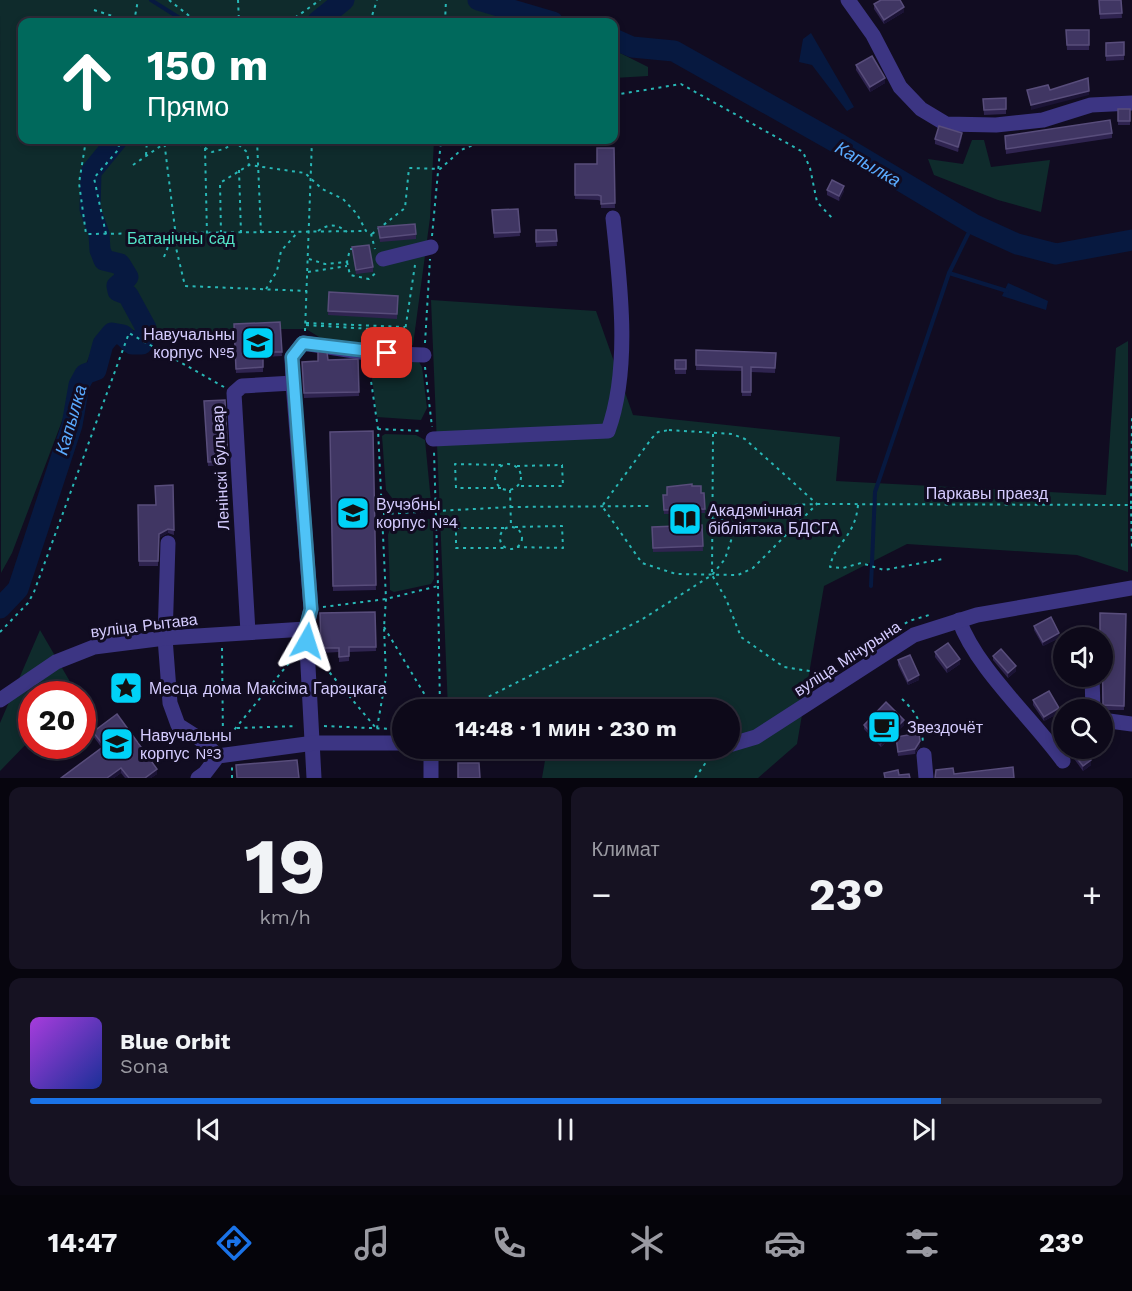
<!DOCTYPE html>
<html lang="ru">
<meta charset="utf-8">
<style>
body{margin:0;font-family:"Work Sans",sans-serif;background:#161222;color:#f1f3f6;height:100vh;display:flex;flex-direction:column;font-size:22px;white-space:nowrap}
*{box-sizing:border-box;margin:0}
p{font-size:20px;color:#9a9aa2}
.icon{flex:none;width:33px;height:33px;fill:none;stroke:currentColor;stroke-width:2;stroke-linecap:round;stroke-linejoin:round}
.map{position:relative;height:778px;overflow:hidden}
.sheet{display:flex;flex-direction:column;gap:9px;padding:9px;background:#07050e;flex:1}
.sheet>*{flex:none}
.banner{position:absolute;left:18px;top:18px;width:600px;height:126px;border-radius:12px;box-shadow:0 3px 9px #0003,0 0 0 2px #2d2a38;background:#00695c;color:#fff;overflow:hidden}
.controls{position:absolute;left:1053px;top:627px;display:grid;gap:12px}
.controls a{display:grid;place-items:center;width:60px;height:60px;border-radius:50%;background:#0d0919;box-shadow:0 3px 9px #0003,0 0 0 2px #2d2a38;font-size:30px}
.speed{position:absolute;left:18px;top:681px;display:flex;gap:12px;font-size:30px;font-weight:700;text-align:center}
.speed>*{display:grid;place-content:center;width:78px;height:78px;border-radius:50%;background:#0d0919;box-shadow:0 3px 9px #0003,0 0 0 2px #2d2a38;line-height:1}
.speed .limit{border:9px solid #d22;background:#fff;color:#111}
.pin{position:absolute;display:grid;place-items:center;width:51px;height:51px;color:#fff;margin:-26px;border-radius:12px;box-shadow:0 3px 9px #0006}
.me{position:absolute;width:66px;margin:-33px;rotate:6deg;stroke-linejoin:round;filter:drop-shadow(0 0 4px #0008)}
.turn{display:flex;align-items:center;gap:21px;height:126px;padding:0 30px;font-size:27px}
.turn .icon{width:78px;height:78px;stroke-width:2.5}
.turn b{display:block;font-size:42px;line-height:51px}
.big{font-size:45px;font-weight:700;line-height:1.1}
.sheet .tile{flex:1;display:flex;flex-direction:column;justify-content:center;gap:9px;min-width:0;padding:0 21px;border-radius:12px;background:#161222}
.sheet .dial{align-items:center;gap:0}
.dial b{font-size:78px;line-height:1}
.song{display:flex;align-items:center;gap:18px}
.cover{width:72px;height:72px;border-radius:9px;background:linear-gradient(135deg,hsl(280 70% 55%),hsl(230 70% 35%))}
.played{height:6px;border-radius:3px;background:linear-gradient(90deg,#1a73e8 85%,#2d2a38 85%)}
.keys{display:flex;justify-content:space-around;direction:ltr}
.heat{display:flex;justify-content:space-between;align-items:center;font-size:33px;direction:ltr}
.sheet .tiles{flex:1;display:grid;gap:9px;grid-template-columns:1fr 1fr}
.tile:last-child{grid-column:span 2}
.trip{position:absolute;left:392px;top:699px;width:348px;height:60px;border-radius:30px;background:#0d0919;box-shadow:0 3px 9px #0003,0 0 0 2px #2d2a38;font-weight:700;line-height:60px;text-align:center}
.menu{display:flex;height:96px;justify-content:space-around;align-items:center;background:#05040a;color:#9a9aa2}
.menu .icon{width:42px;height:42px}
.menu .active{color:#1a73e8}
.menu b{font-size:27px;color:#f1f3f6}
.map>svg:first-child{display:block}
.green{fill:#0f2b2c}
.water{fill:#071940}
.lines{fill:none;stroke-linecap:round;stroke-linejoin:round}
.stream{stroke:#071940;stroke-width:4}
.river{stroke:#071940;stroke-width:21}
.path{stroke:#28b7b6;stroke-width:2;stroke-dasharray:3 4.5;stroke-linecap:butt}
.minor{stroke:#3c3583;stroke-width:15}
.wall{fill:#2f2450}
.shaded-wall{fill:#1b1335}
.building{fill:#403663;stroke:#584d7b;stroke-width:1.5}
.route-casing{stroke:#337fa1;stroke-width:15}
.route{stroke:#4fc3f7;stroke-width:10}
.labels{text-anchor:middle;stroke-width:6;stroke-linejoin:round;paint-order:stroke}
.park-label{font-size:16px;fill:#53e4c7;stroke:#110c21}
.poi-label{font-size:16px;fill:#d5ccff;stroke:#110c21;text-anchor:start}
.street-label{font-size:16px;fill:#d5ccff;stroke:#110c21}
.water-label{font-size:18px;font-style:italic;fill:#5aabff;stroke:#110c21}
</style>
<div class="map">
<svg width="1132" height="778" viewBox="0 0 1132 778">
<rect width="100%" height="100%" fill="#110c21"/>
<g class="green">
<polygon points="0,0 487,0 501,12 535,22 22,22 22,140 434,140 430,218 413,345 401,348 324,340 306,329 233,329 152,340 131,329 98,337 70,400 12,553 1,573"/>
<polygon points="614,50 648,67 648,76 614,78"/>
<polygon points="972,140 984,140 991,167 1050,160 1041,212 998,200 934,175 928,159 963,164"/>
<polygon points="431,300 596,311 633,415 840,437 836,481 1106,495 1116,348 1128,341 1128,572 1077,555 907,544 824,586 797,744 758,778 542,778 547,749 729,748 729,710 448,709"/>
<polygon points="382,358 419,362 422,367 427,408 421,420 377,417 371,371"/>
<polygon points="385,434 416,435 425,440 431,502 428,505 393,506 392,498 386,490 382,436"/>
<polygon points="430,519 433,522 434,579 431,584 394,592 390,590 388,535 393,520"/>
<polygon points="40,630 76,692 73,694 32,694 31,739 0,771 0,723"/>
</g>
<g class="water">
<polygon points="811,33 854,107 847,111 812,65 799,62 803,39"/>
<polygon points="1008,283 1048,301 1046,310 1002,296"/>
</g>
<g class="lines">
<g class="stream">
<polyline points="151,0 186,22"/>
<polyline points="949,273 1007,291"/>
<polyline points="871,586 875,492 949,273 973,224"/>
</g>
<g class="river">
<polyline points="478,0 553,22"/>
<polyline points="317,22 344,0"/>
<polyline points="614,39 632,47 674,51 841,145 973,224 1017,244 1056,254 1132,240"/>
<polyline points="0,608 18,589 72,425 79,385 85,374 96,370 103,344 112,333 123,335 132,344 142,344 146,328 128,295 118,291 117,286 128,277 120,264 104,260 100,250 99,234 90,209 91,172 117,140"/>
</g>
<g class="path">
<polyline points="169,0 197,22"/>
<polyline points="238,0 239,22"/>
<polyline points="94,10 131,22"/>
<polyline points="134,22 138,0"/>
<polyline points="289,22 320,0"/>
<polyline points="370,22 377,0"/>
<polyline points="445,22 446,0"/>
<polyline points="614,95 681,84 803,152 810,168 817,202 834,220"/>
<polyline points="86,140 79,183 86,234 366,231"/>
<polyline points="192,140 212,152 224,149 236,142"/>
<polyline points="233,140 247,152 249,165 305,173 322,189 343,199 357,214 366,231 371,234 375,249"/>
<polyline points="257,140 261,233"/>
<polyline points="205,148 207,234"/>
<polyline points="146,155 147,140"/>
<polyline points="133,165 165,143"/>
<polyline points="239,170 241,233"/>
<path d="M318 231C328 224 336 223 347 232"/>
<polyline points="221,233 220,183 249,165"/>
<polyline points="106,234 94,178 118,150 120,140"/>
<polyline points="372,234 405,208 409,168 440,169 461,150 485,140"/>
<polyline points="173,235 185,286 307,291"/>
<polyline points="432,236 441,140"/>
<polyline points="164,257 175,229 164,140"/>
<polyline points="309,259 325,264 347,262 350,249 354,249"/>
<polyline points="347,262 350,275 369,279 378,271"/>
<polyline points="308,272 347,266"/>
<polyline points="266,289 277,271 281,251 298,232"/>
<polyline points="306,323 405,327"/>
<polyline points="306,325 405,331"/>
<polyline points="305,331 312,140"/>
<polyline points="406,342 405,331 415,265"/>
<polyline points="425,343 430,259"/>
<polyline points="369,367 378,429 386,599 384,627 386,677 377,728"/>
<polyline points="425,367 432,427"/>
<polyline points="378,429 423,431"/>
<polygon points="669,430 732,434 745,439 817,504 753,568 738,575 676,574 642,563 602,506 652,438 658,432"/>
<polyline points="713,434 712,575 726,599 741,637 784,667 828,674"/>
<circle cx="508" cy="477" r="13"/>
<polyline points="517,466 562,465 563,486 518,486"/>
<polyline points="501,488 456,488 455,464 501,465"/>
<polyline points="510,490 511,526"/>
<path d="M858 505C855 538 834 543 830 567L843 568 861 563 884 570 943 559"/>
<polyline points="1131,506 1132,551"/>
<polyline points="383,514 510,507 649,506"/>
<polyline points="713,519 737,521"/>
<circle cx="511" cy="538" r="11"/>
<polyline points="515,527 562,526 563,548 517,547"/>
<polyline points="504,528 456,528 456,548 506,548"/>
<polyline points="438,586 440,710"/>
<polyline points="323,607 386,599 438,586 434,451"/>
<polyline points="384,627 434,710"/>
<polyline points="0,632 28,603 34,592 129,333 224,387"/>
<polyline points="886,636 909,621 929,615"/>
<polyline points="222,648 223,741"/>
<polyline points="320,661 376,728"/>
<path d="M902 699C917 713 922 723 923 744"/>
<polyline points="462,710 641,620 712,575 725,559 742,507 817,504 1131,505 1132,418"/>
<polyline points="324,726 393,729"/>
<polyline points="237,728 297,726"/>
<polyline points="225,741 294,657"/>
<polyline points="232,778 232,766"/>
<polyline points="695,778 716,748"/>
</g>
<g class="minor">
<polyline points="848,0 873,35 900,87 921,109 946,124 996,125 1043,120 1091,105 1132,103"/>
<polyline points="383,259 431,247"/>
<polyline points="293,383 292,357 303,343 367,353 424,355"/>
<path d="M433 439 608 431C631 368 620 283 613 218"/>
<polyline points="168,543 165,638 170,703 178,725 200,739 218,756"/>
<path d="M959 620C976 668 1032 718 1063 761"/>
<polyline points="248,632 234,393 242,386 293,383 311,609 306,629 314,778"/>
<polyline points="1090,636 1090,638"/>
<polyline points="1092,676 1093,710"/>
<polyline points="0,700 56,662 94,647 165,638 306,629"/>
<polyline points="1102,720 1132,724"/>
<polyline points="729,745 756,737 914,635 977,615 1132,588"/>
<polyline points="431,748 431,778"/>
<polyline points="924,755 926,778"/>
<polyline points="198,778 205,773 218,756 314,743 402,743"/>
</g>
</g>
<g class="wall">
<polygon points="1099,0 1121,0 1122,18 1100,19"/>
<polygon points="874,4 904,12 884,24 874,9"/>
<polygon points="1066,30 1089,30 1089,50 1067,50"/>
<polygon points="1124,42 1124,60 1106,61 1106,43"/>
<polygon points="856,65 885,83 870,92 856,70"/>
<polygon points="1006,98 1006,114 984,115 983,99"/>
<rect x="1118" y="109" width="12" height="16"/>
<polygon points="1112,133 1112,138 1006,154 1005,136"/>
<polygon points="962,137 958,152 935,144 935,139"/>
<polygon points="614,148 615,208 601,208 601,201 598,200 575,199 575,164 597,164"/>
<polygon points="827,190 844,191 839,201 827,195"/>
<polygon points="518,209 520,236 494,238 492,210"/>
<polygon points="378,227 416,234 416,239 380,242"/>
<polygon points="536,230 556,230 557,246 536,247"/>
<polygon points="352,247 373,267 373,272 356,274"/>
<polygon points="329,292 398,296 397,319 328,315"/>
<polygon points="280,322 282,356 263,357 263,372 236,373 234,324"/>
<polygon points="696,350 776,353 775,373 751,372 751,396 742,396 742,371 696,370"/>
<polygon points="358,359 359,396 304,398 302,362"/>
<rect x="675" y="360" width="11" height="14"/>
<polygon points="225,400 228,465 208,466 204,401"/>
<polygon points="373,431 376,590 333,591 330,432"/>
<polygon points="173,485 174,535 168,533 159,538 158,566 139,566 138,505 155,505"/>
<polygon points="692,486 701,493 704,493 705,513 664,514 663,495 667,495"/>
<polygon points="702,525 703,551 653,552 652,527"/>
<polygon points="375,612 376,651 349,652 349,661 339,662 339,652 321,653 320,613"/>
<polygon points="1126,614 1124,710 1103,710 1102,676"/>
<polygon points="1034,626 1059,638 1043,646 1034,630"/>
<polygon points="935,652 960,664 947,673 935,657"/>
<polygon points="993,656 1016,671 1008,678 993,660"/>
<polygon points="898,660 919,680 908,685 898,665"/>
<polygon points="1033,700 1059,713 1044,721 1033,705"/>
<polygon points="864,725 904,725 881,747 864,729"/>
<polygon points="93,732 157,774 151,778 125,778 121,773 114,778 61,778 102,748 93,736"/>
<polygon points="896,737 920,746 915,754 898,756"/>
<polygon points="1072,752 1091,765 1083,771 1072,756"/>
</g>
<g class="shaded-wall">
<polygon points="904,7 904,12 884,24 884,20"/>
<polygon points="885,78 885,83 870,92 870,87"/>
<polygon points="1089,91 1089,95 1031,110 1031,105"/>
<polygon points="962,133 962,137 958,152 958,147"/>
<polygon points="844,186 844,191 839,201 839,196"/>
<polygon points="168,529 168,533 159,538 158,566 159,534"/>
<polygon points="1059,633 1059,638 1043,646 1043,642"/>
<polygon points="960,659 960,664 947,673 947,668"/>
<polygon points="1016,666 1016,671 1008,678 1008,673"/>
<polygon points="919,675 919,680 908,685 908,681"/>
<polygon points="1059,708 1059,713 1044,721 1044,717"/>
<polygon points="904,720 904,725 881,747 881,743"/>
<polygon points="920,741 920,746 915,754 915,749"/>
<polygon points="1091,760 1091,765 1083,771 1083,766"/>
<polygon points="121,768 121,773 114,778 107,778"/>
<polygon points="157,769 157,774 151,778 145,778"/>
</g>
<g class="building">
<polygon points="881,0 900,0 904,7 884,20 874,4"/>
<polygon points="1099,0 1121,0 1122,13 1100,14"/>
<polygon points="1066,30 1089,30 1089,45 1067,45"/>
<polygon points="1124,42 1124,55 1106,56 1106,43"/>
<polygon points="872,56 885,78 870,87 856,65"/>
<polygon points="1088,78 1089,91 1031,105 1027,90 1048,85 1050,90"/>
<polygon points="1006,98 1006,109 984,110 983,99"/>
<rect x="1118" y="109" width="12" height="12"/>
<polygon points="1110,120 1112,133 1006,149 1005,136"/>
<polygon points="939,126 962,133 958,147 935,139"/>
<polygon points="597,148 614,148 615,203 601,204 601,196 598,195 575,195 575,164 597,164"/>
<polygon points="832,180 844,186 839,196 827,190"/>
<polygon points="518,209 520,232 494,233 492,210"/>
<polygon points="415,224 416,234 380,238 378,227"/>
<polygon points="536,230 556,230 557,241 536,242"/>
<polygon points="369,245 373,267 356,270 352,247"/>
<polygon points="329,292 398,296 397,314 328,311"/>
<polygon points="280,322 282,352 263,352 263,367 236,369 234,324"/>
<polygon points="318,350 327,352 328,360 358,359 359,392 304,393 302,362 318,361"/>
<polygon points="696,350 776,353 775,368 751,367 751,392 742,392 742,367 696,365"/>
<rect x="675" y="360" width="11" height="9"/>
<polygon points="225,400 228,461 208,462 204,401"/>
<polygon points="373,431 376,585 333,586 330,432"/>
<polygon points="692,484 692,486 701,486 701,493 704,493 705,509 664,510 663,495 667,495 667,487"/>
<polygon points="173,485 174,530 168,529 159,534 158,561 139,561 138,505 156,505 155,486"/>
<polygon points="702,525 703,546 653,548 652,527"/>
<polygon points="375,612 376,647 349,647 349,656 339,657 339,648 321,648 320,613"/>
<polygon points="1100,613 1126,614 1124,706 1103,705 1102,638 1100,638"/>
<polygon points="1051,617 1059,633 1043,642 1034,626"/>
<polygon points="948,643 960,659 947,668 935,652"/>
<polygon points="1001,649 1016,666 1008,673 993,656"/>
<polygon points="910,655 919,675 908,681 898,660"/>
<polygon points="1049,691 1059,708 1044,717 1033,700"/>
<polygon points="886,702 904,720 881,743 864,725"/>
<polygon points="117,714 157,769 145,778 129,778 121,768 107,778 61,778 104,746 93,732"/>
<polygon points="919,733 920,741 915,749 898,752 896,737"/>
<polygon points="1076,748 1083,748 1091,760 1083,766 1072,752"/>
<polygon points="297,760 299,778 237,778 236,765"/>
<polygon points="458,763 479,763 480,778 458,778"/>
<polygon points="1013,767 1014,778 935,778 936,770 953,768 954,774"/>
<polygon points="898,770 899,775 909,774 910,778 885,778 884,773"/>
</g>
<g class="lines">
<defs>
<polyline id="route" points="307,641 306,628 311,609 292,357 303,343 387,353"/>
</defs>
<use href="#route" class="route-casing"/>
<use href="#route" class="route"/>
</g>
<defs>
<symbol id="university-square" viewBox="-11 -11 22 22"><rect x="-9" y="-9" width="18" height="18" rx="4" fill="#00d2f7" stroke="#110c21"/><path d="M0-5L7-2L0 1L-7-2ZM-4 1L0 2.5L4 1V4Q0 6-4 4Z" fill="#111"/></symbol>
<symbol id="library-square" viewBox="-11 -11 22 22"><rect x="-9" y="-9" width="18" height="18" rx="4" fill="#00d2f7" stroke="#110c21"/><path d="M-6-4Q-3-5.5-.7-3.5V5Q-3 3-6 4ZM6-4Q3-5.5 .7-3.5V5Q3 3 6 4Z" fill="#111"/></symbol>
<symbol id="sight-square" viewBox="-11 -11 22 22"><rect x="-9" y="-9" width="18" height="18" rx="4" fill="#00d2f7" stroke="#110c21"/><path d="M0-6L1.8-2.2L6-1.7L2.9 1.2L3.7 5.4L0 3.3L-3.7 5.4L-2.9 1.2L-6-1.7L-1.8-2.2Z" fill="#111"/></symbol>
<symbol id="cafe-square" viewBox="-11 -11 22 22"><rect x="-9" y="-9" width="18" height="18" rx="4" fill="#00d2f7" stroke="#110c21"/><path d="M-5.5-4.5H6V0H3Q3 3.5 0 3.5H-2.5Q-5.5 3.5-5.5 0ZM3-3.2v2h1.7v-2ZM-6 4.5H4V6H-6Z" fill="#111"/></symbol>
</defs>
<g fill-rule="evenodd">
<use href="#university-square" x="239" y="324" width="38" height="38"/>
<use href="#university-square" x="334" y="494" width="38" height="38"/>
<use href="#library-square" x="666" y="500" width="38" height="38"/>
<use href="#sight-square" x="107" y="669" width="38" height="38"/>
<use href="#cafe-square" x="865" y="708" width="38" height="38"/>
<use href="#university-square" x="98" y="725" width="38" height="38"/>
</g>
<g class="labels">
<g class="park-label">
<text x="181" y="244">Батанічны сад</text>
</g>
<g class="poi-label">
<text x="235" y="340" text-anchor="end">Навучальны<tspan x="235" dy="18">корпус №5</tspan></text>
<text x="376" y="510">Вучэбны<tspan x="376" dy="18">корпус №4</tspan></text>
<text x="708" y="516">Акадэмічная<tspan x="708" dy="18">бібліятэка БДСГА</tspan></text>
<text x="149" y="694">Месца дома Максіма Гарэцкага</text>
<text x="907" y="733">Звездочёт</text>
<text x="140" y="741">Навучальны<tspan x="140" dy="18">корпус №3</tspan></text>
</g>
<g class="street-label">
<text transform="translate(220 468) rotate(-93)" y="6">Ленінскі бульвар</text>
<text x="987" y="499">Паркавы праезд</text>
<text transform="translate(144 625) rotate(-7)" y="6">вуліца Рытава</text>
<text transform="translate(847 658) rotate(-33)" y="6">вуліца Мічурына</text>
</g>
<g class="water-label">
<text transform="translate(868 164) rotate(30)" y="6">Капылка</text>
<text transform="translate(71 420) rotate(-74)" y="6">Капылка</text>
</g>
</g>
</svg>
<div class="controls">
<a><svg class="icon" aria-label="sound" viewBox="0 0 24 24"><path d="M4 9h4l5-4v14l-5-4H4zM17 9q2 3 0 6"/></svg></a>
<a><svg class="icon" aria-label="search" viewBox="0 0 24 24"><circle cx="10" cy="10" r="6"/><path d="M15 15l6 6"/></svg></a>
</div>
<div class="speed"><div class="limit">20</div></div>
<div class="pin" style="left:387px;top:353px;background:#d93025"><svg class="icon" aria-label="arrive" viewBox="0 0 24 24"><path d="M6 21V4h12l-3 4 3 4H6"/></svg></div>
<svg class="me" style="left:307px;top:641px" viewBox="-20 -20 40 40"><path d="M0-17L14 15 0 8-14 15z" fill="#4fc3f7" stroke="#fff" stroke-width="4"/></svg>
<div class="trip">14:48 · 1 мин · 230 m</div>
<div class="banner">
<div class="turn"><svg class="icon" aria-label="ahead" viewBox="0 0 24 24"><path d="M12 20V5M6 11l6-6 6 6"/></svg><div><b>150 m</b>Прямо</div></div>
</div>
</div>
<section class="sheet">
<div class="tiles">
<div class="tile dial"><b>19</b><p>km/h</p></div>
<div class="tile"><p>Климат</p>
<div class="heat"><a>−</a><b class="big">23°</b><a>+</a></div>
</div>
<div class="tile">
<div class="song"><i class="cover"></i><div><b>Blue Orbit</b><p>Sona</p></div></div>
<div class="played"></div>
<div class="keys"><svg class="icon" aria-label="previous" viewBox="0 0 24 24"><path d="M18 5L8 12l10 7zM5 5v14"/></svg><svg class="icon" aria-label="pause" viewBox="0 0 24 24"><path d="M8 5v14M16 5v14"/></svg><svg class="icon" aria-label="next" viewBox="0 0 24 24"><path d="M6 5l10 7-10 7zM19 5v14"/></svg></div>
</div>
</div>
</section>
<nav class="menu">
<b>14:47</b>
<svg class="icon active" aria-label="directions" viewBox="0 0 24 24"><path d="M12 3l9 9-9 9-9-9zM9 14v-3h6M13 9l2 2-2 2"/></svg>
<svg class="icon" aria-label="music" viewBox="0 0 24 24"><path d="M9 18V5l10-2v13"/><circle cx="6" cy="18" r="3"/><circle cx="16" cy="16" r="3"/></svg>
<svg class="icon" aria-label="phone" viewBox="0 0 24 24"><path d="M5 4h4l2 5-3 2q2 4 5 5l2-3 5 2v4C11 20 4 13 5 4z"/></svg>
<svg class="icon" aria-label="climate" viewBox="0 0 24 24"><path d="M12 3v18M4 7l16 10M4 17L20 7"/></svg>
<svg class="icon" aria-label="car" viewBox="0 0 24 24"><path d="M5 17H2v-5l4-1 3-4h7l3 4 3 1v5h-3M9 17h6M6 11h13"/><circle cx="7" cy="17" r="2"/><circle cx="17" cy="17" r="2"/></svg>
<svg class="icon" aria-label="filters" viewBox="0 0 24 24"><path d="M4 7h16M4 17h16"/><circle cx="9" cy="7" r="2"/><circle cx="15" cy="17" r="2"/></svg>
<b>23°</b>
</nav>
